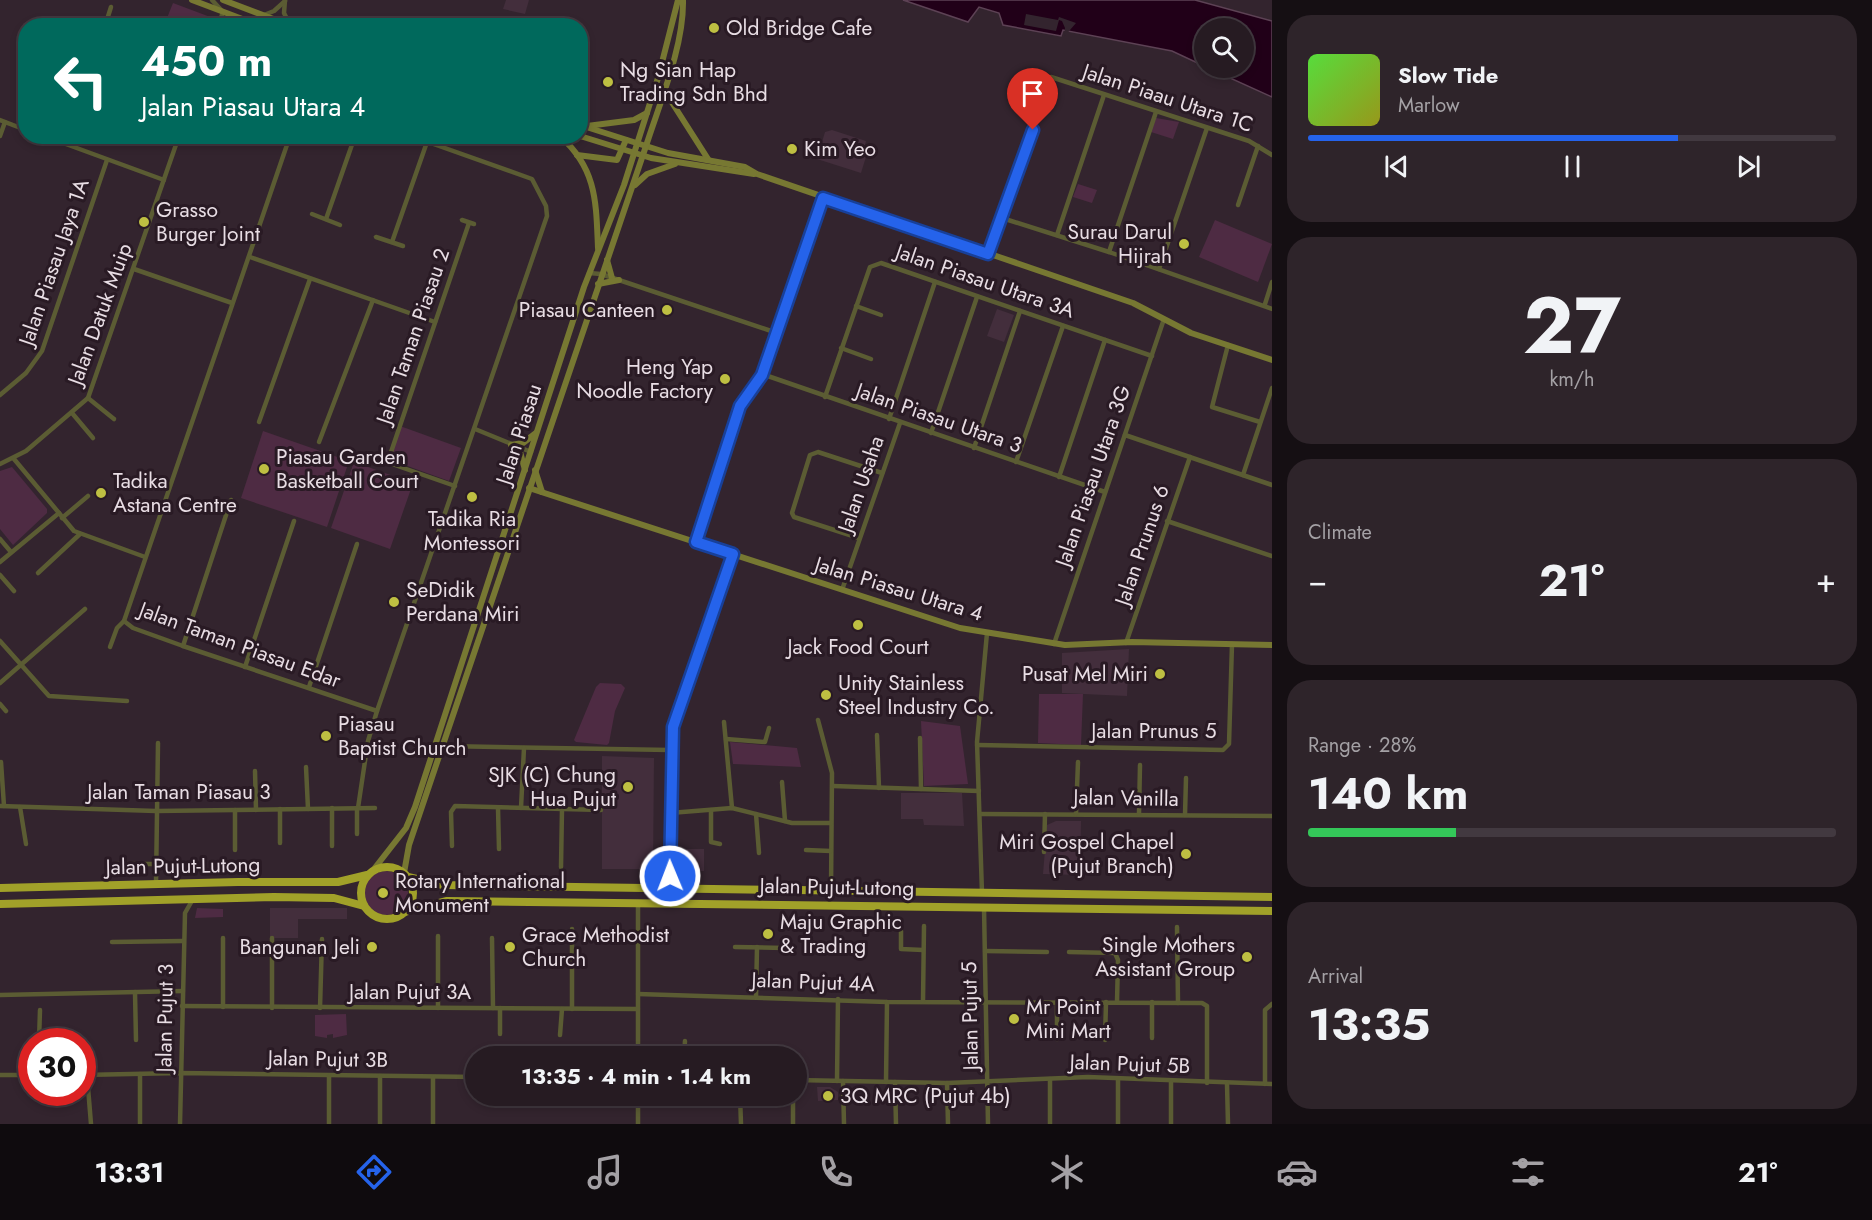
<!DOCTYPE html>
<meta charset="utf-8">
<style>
body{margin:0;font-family:Jost,sans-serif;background:#2e242a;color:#f1f3f6;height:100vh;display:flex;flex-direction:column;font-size:22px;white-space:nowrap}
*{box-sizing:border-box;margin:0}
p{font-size:20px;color:#a4a1a5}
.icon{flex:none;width:33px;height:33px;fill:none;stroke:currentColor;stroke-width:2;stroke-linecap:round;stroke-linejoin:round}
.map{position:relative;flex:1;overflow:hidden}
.side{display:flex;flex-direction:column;gap:15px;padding:15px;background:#150f13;width:600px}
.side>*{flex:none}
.top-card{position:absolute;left:18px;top:18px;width:570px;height:126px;border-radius:24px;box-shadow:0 3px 9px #0003,0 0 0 2px #423940;background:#00695c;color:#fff;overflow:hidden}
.fabs{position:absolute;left:1194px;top:18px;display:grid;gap:12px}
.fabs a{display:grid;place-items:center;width:60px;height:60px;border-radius:50%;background:#261b22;box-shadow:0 3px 9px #0003,0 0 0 2px #423940;font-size:30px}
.speed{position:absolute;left:18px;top:1028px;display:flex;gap:12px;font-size:30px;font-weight:700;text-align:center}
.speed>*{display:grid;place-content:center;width:78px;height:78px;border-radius:50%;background:#261b22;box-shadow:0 3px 9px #0003,0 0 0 2px #423940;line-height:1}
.speed .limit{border:9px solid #d22;background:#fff;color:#111}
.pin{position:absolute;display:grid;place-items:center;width:51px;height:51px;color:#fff;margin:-62px -26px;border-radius:50% 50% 50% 0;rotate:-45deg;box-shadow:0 0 6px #0007}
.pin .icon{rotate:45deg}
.me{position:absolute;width:66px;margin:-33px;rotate:359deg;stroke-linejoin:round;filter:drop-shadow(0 0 4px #0008)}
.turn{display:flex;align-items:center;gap:21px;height:126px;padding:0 24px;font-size:27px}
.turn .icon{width:78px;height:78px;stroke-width:2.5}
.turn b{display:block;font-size:42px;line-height:51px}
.big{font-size:45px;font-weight:700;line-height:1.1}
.side .widget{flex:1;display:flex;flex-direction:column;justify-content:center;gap:9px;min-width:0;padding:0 21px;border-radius:24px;background:#2e242a}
.side .dial{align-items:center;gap:0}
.dial b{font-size:78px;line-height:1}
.song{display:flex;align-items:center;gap:18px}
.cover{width:72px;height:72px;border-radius:9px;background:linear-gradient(135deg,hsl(110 70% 55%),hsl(60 70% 35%))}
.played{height:6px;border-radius:3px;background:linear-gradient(90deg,#2563eb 70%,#423940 70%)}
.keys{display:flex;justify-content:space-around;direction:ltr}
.heat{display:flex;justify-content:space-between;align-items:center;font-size:33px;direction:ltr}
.charge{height:9px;border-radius:4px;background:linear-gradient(90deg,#34c759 28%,#423940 0)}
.trip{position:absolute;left:465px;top:1046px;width:342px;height:60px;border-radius:30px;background:#261b22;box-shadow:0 3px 9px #0003,0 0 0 2px #423940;font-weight:700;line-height:60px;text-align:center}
.menu{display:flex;height:96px;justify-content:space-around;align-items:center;background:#0f0b0e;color:#a4a1a5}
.menu .icon{width:42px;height:42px}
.menu .current{color:#2563eb}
.menu b{font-size:27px;color:#f1f3f6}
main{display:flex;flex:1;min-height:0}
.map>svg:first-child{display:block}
.built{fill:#432e3c}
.green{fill:#4e2b43}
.water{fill:#210018;stroke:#5d4255;stroke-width:1.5}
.pier{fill:#33242e}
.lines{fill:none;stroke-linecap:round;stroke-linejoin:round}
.street{stroke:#5b5c33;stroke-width:4.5}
.secondary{stroke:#777832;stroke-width:6}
.highway{stroke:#a1a129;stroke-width:8}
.route-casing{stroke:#184099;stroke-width:15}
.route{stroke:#2563eb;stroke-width:10}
.poi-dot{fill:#bebf42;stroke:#291a24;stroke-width:2}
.labels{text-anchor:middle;stroke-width:6;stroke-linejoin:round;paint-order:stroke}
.poi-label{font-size:21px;fill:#e8dde4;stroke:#291a24;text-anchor:start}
.street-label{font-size:21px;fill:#e8dde4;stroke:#291a24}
</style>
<main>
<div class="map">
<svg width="1272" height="1124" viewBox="0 0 1272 1124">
<rect width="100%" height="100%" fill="#33242e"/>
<g class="built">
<polygon points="506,0 529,0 525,14 503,9"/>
<polygon points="832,130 866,141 865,145 869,147 861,173 817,159 825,132"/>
<polygon points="997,309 1014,315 1004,342 987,336"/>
<polygon points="1129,649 1127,696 1062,693 1062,653"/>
<polygon points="602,756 654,758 653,869 602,869"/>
<polygon points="901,793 962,793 964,826 924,825 923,819 901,819"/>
<polygon points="1056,821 1081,821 1080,875 1043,874 1047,825"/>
<polygon points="687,849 704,849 704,871 686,871"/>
<polygon points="270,908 347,908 347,919 298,919 298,938 270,938"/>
<polygon points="817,1087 830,1087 838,1092 838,1100 818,1101"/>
</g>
<g class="green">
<polygon points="173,3 213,18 210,25 188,25 167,18"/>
<polygon points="1156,118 1179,122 1173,139 1151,132"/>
<polygon points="1078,184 1097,190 1092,203 1073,197"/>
<polygon points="1215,220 1272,244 1258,282 1199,257"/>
<polygon points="400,426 461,448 449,481 388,459"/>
<polygon points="263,431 349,461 327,527 241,498"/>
<polygon points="354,462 413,483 390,549 331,528"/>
<polygon points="12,467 47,509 47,513 13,545 0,529 0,471"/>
<polygon points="600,683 621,684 625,688 615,711 609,743 607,745 576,742 574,740 596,687"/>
<polygon points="1039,694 1083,694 1081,745 1038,743"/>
<polygon points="921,721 960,726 968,784 924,786"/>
<polygon points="730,742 797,748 801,767 733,764"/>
<circle cx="386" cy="893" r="22"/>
<polygon points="197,908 223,909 223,917 195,918"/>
<polygon points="346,1014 347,1035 333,1038 333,1034 327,1035 327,1038 315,1036 315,1015"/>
</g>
<polygon class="water" points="903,0 1195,0 1272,21 1272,97 1208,68 1244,68 1244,28 1204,28 1204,66 1172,51 1063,30 1061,36 1003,25 999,13 979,7 968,22"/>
<polygon class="pier" points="1026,14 1058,20 1059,17 1076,23 1064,37 1065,28 1062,21 1059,20 1056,31 1024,25"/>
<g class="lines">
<g class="street">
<polyline points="212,0 223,12 218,26"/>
<polyline points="285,0 284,13 290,25"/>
<polyline points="264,15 274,11 285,1"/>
<polyline points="105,26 111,7"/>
<polyline points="0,120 26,130"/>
<polyline points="0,136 5,122"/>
<polyline points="44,136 164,180"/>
<polyline points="290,136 124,621 133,628 183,646 377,711"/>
<polyline points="1238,205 1258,146"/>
<polyline points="312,214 340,225"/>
<polyline points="1002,218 1109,252 1272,309"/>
<polyline points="326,219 355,136"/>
<polyline points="462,220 474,224"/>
<polyline points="1057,235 1104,95"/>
<polyline points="376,237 403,246"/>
<polyline points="392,242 427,142"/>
<polyline points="1109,252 1156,112"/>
<polyline points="988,254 1051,77 1249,141 1272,155"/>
<polyline points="250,257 435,322"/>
<polyline points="134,269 232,303"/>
<polyline points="1159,269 1207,128"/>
<polyline points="589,273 601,274 777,333"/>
<polyline points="1265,304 1272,282"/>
<polyline points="856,306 881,315"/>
<polyline points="1228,345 1212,407 1260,422"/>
<polyline points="841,348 871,359"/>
<polyline points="762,374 1105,492"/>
<polyline points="0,395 26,373 42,351 107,160"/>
<polyline points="825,397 870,267 881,263 1152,356"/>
<polyline points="88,398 114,419"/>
<polyline points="72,413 93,438"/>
<polyline points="889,419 935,282"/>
<polyline points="259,422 310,279"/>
<polyline points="475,429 531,452"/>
<polyline points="931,433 977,297"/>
<polyline points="1125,435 1272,485"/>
<polyline points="319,442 373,300"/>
<polyline points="974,448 1020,311"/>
<polyline points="14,459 74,531 145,557"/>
<polyline points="1016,462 1063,326"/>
<polyline points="0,464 26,451 88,398 179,136"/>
<polyline points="1243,475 1272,388"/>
<polyline points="1059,477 1105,340"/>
<polyline points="455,486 392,464 389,458 469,223"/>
<polyline points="62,518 88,496"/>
<polyline points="1167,521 1272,556"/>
<polyline points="859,538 794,517 792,513 810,455 818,452 882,473"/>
<polyline points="0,539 11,552"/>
<polyline points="696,542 740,406 762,374 823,198"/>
<polyline points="0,562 59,513"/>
<polyline points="38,573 80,534"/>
<polyline points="0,575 14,591"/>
<polyline points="842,590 900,423"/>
<polyline points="0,641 49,696 127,701"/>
<polyline points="1126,643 1190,457"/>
<polyline points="1054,644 1164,319"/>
<polyline points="183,646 231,500"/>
<polyline points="110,647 117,628 124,621"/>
<polyline points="245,667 294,521"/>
<polyline points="0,683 85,609"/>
<polyline points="309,687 357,544"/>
<polyline points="0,704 6,711"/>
<polyline points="818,720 832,773 831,891"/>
<polyline points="724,722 732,808"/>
<polyline points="877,735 879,788"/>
<polyline points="920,738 921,789"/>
<polyline points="726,739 765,742 769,728"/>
<polyline points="977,745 1223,750 1229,744 1232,644"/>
<polyline points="444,746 670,750"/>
<polyline points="1,762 4,806"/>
<polyline points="306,767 308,809"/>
<polyline points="255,771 256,810"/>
<polyline points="782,782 785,821"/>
<polyline points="833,786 979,791"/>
<polyline points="0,806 156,811 375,808"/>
<polyline points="20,807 26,844"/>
<polyline points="358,808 368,741 377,711 547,216 546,206 532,179 411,136"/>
<polyline points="498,808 499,849"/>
<polyline points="521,808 524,748"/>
<polyline points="235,810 235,850"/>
<polyline points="711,810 711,842 720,844"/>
<polyline points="670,813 732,808 792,823 831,823"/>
<polyline points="756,814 759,853"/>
<polyline points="980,814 1272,816"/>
<polyline points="1076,814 1078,762"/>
<polyline points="1139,814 1140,765"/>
<polyline points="1185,815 1186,778"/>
<polyline points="357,834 357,808"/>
<polyline points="280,843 280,809"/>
<polyline points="332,846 332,808"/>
<polyline points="452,846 451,812 455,806 601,810"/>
<polyline points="806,850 831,851"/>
<polyline points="1044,852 1045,814"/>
<polyline points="115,864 156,864"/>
<polyline points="561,867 562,809"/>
<polyline points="156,884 158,743"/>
<polyline points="670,889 670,750 673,727 733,554"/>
<polyline points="982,893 977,742 987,633"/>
<polyline points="984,907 988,1124"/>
<polyline points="1177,927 1178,1003"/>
<polyline points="572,929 572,1009"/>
<polyline points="901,931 901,949 923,950"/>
<polyline points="438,936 438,1008"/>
<polyline points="492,938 493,1008"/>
<polyline points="112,942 183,941"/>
<polyline points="735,947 785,948"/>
<polyline points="985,951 1047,952"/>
<polyline points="1069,952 1115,953 1118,960 1117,1002"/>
<polyline points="135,992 136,1040"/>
<polyline points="638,994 887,1002 1202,1003 1207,1006 1207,1083"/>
<polyline points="0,995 183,991"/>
<polyline points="756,997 757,947"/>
<polyline points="923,1001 924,926"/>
<polyline points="1152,1002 1152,1038"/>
<polyline points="182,1006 638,1009"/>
<polyline points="223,1007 223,938"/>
<polyline points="272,1008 272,938"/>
<polyline points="320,1008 322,939"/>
<polyline points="500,1034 500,1008"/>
<polyline points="560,1035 562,1009"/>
<polyline points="1057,1039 1057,1001"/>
<polyline points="1105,1040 1106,1002"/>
<polyline points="39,1041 40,1010"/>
<polyline points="601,1056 601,1051"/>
<polyline points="638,1056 638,902"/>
<polyline points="684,1056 685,1041"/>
<polyline points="140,1074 140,1124"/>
<polyline points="0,1075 32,1075"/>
<polyline points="82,1075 180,1073 476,1077"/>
<polyline points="87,1075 91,1124"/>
<polyline points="329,1076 329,1124"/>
<polyline points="380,1076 380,1124"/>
<polyline points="1050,1079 1050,1124"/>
<polyline points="1118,1079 1118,1124"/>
<polyline points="796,1080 947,1083 1088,1077 1272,1084"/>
<polyline points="837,1081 838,999"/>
<polyline points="843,1081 844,1124"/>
<polyline points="886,1082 887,1002"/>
<polyline points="895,1082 896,1124"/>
<polyline points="947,1083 948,1124"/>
<polyline points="1227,1084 1228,1124"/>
<polyline points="1265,1084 1265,1010 1272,1004"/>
<polyline points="740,1095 741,1124"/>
<polyline points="793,1095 793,1124"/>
<polyline points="180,1124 185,913 193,899"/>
<polyline points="433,1124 433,1077"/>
<polyline points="638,1124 638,1095"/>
<polyline points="1171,1124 1171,1082"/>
</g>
<g class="secondary">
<polyline points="192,0 261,26"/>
<polyline points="223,0 292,26"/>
<polyline points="664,90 708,159"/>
<polyline points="580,125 668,153 745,167 757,174 1133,303 1191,333 1272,360"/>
<polyline points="587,126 634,120 647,113"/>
<path d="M560 136C597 169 596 202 598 248"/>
<polyline points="580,136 651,158 754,174"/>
<polyline points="577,155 617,160 626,140"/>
<polyline points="635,185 647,174 675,164"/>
<polyline points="607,260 612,278"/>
<polyline points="598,284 619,280"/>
<polyline points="511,445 523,443 536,433"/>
<polyline points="519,448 525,470"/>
<polyline points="535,470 542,492"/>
<polyline points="529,488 960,628 1065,645 1132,642 1272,645"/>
<polyline points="374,869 406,828 415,807 584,287 624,185 658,78 678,0"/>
<path d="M404 873 409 845 646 146C660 102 684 46 683 0"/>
</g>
<g class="highway">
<circle cx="387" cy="893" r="26"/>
<polyline points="408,877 443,885 1272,897"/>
<polyline points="0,888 238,882 338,882 367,875"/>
<polyline points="0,904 274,897 334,898 364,906"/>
<polyline points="404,912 447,901 1272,911"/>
</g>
</g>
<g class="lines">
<defs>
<polyline id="route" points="670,876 673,727 733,554 696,542 740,406 762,375 823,198 988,254 1033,130"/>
</defs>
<use href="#route" class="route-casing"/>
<use href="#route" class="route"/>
</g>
<g class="poi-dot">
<circle cx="714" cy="28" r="6"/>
<circle cx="608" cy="82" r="6"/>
<circle cx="792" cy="149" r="6"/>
<circle cx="144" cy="222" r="6"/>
<circle cx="1184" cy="244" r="6"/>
<circle cx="667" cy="310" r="6"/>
<circle cx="725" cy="379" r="6"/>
<circle cx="264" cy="469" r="6"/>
<circle cx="101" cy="493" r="6"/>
<circle cx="472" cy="497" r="6"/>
<circle cx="394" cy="602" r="6"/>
<circle cx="858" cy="625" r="6"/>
<circle cx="1160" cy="674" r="6"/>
<circle cx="826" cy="695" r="6"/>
<circle cx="326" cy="736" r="6"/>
<circle cx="628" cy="787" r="6"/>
<circle cx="1186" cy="854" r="6"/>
<circle cx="383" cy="893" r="6"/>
<circle cx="768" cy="934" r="6"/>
<circle cx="372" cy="947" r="6"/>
<circle cx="510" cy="947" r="6"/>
<circle cx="1247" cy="957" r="6"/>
<circle cx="1014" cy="1019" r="6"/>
<circle cx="828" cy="1096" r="6"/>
</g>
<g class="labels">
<g class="poi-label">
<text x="726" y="35">Old Bridge Cafe</text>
<text x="620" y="77">Ng Sian Hap<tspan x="620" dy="24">Trading Sdn Bhd</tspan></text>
<text x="804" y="156">Kim Yeo</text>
<text x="156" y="217">Grasso<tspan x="156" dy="24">Burger Joint</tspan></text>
<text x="1172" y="239" text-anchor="end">Surau Darul<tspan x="1172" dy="24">Hijrah</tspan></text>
<text x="655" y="317" text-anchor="end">Piasau Canteen</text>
<text x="713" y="374" text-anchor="end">Heng Yap<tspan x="713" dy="24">Noodle Factory</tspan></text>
<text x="276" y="464">Piasau Garden<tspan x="276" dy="24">Basketball Court</tspan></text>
<text x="113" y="488">Tadika<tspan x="113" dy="24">Astana Centre</tspan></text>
<text x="472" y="526" text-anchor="middle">Tadika Ria<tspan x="472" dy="24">Montessori</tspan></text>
<text x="406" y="597">SeDidik<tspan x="406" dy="24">Perdana Miri</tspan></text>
<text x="858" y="654" text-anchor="middle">Jack Food Court</text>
<text x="1148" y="681" text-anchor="end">Pusat Mel Miri</text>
<text x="838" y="690">Unity Stainless<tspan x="838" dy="24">Steel Industry Co.</tspan></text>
<text x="338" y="731">Piasau<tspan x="338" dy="24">Baptist Church</tspan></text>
<text x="616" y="782" text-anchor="end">SJK (C) Chung<tspan x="616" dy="24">Hua Pujut</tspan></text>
<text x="1174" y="849" text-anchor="end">Miri Gospel Chapel<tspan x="1174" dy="24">(Pujut Branch)</tspan></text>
<text x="395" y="888">Rotary International<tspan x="395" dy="24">Monument</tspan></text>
<text x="780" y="929">Maju Graphic<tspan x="780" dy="24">&amp; Trading</tspan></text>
<text x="522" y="942">Grace Methodist<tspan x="522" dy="24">Church</tspan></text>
<text x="1235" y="952" text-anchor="end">Single Mothers<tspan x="1235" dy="24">Assistant Group</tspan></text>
<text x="360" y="954" text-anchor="end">Bangunan Jeli</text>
<text x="1026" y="1014">Mr Point<tspan x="1026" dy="24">Mini Mart</tspan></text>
<text x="840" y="1103">3Q MRC (Pujut 4b)</text>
</g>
<g class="street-label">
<text transform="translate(1168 98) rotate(18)" y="7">Jalan Piaau Utara 1C</text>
<text transform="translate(54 262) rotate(-71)" y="7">Jalan Piasau Jaya 1A</text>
<text transform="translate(985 281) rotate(19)" y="7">Jalan Piasau Utara 3A</text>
<text transform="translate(100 314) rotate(-70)" y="7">Jalan Datuk Muip</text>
<text transform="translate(413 336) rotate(-71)" y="7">Jalan Taman Piasau 2</text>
<text transform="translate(939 418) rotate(19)" y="7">Jalan Piasau Utara 3</text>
<text transform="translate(519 434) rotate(-72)" y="7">Jalan Piasau</text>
<text transform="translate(1093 476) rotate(-71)" y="7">Jalan Piasau Utara 3G</text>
<text transform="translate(861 484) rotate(-71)" y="7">Jalan Usaha</text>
<text transform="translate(1142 545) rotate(-71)" y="7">Jalan Prunus 6</text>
<text transform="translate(899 589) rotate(17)" y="7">Jalan Piasau Utara 4</text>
<text transform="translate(240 645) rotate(20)" y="7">Jalan Taman Piasau Edar</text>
<text x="1154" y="738">Jalan Prunus 5</text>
<text x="179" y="799">Jalan Taman Piasau 3</text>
<text transform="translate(1126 798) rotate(1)" y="7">Jalan Vanilla</text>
<text transform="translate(183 866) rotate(-1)" y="7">Jalan Pujut-Lutong</text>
<text transform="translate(837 887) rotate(1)" y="7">Jalan Pujut-Lutong</text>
<text transform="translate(813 982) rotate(2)" y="7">Jalan Pujut 4A</text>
<text x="410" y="999">Jalan Pujut 3A</text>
<text transform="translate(970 1016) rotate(-91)" y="7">Jalan Pujut 5</text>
<text transform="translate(165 1018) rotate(-89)" y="7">Jalan Pujut 3</text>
<text transform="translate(328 1059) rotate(1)" y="7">Jalan Pujut 3B</text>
<text transform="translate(1130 1064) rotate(2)" y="7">Jalan Pujut 5B</text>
</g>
</g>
</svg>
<div class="fabs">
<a><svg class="icon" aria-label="search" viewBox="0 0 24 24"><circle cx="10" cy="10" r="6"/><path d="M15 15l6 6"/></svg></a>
</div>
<div class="speed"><div class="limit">30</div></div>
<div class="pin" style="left:1033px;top:130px;background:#d93025"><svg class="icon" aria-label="arrive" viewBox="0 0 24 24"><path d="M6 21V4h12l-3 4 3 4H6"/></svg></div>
<svg class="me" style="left:670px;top:876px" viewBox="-20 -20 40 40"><circle r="17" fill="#2563eb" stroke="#fff" stroke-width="3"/><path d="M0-11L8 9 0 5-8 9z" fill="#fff"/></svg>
<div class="trip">13:35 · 4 min · 1.4 km</div>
<div class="top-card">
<div class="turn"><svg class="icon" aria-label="left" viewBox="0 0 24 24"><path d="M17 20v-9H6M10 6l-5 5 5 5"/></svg><div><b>450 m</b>Jalan Piasau Utara 4</div></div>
</div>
</div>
<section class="side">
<div class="widget">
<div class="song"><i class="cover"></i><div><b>Slow Tide</b><p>Marlow</p></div></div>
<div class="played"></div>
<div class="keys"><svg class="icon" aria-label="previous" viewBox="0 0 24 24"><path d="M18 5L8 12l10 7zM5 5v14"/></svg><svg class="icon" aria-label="pause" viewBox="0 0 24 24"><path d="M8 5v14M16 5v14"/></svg><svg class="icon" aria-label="next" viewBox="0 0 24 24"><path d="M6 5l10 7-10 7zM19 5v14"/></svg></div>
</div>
<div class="widget dial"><b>27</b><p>km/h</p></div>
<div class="widget"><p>Climate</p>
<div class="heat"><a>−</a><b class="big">21°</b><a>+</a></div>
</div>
<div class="widget"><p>Range · 28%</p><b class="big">140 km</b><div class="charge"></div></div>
<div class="widget"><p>Arrival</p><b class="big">13:35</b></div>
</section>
</main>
<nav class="menu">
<b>13:31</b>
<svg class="icon current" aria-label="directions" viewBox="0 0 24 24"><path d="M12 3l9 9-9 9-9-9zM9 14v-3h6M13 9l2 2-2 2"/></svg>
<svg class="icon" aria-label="music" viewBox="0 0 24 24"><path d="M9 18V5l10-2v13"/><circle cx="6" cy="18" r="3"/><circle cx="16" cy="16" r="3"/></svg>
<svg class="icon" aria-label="phone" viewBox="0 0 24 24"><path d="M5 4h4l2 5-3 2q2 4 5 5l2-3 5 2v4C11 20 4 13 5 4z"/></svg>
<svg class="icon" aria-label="climate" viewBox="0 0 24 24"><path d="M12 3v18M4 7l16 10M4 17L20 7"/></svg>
<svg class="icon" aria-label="car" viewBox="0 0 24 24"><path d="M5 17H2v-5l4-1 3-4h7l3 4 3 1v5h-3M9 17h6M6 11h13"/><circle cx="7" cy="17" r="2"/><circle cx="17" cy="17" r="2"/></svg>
<svg class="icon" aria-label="filters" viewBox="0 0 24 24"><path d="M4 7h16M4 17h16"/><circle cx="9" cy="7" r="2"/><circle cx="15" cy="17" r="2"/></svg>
<b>21°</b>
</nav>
